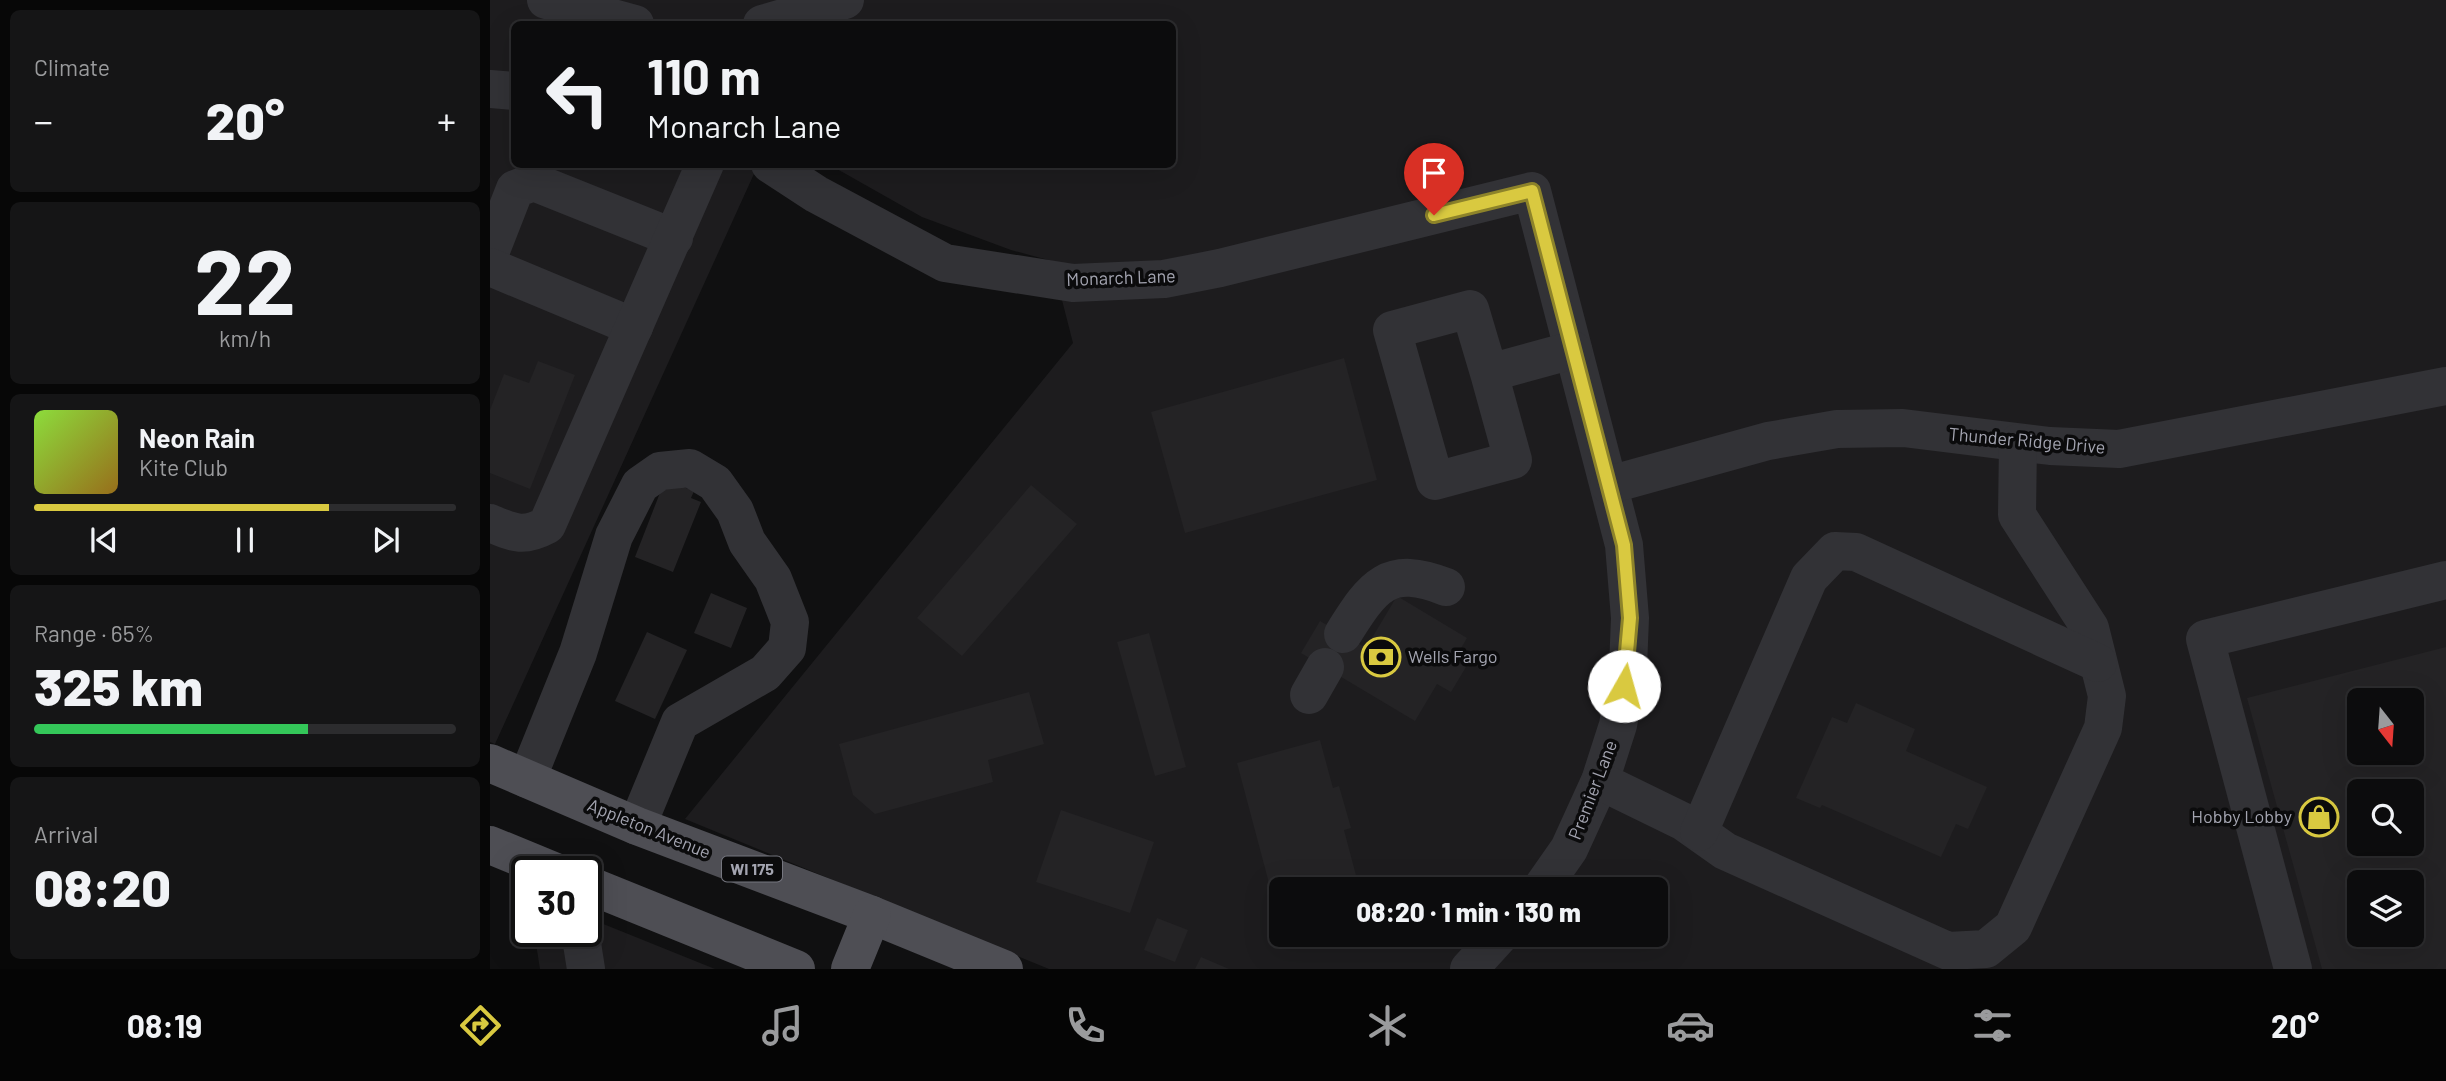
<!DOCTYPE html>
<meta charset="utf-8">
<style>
body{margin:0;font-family:Barlow,sans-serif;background:#151516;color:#f1f3f6;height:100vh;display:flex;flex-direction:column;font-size:26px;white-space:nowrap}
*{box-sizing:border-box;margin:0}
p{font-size:23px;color:#9a9b9d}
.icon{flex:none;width:38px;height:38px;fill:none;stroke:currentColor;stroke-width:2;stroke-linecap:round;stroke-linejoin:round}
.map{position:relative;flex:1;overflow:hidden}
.drawer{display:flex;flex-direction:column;gap:10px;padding:10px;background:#070707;width:490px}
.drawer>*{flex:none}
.banner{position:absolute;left:21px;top:21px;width:665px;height:147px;border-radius:10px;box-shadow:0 7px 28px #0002,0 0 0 2px #2c2c2e;background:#0c0c0d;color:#f1f3f6;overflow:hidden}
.needle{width:46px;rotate:163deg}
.tools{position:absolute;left:1857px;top:688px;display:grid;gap:14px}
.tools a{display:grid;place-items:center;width:77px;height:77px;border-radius:10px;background:#0c0c0d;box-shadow:0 7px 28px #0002,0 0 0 2px #2c2c2e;font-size:35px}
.speed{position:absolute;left:21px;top:856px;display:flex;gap:14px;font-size:35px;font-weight:700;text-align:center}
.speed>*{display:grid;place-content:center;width:91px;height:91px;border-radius:50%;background:#0c0c0d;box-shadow:0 7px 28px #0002,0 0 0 2px #2c2c2e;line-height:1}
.speed .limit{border:4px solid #111;border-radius:10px;background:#fff;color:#111}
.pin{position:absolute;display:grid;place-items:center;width:60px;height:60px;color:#fff;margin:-72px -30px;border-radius:50% 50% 50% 0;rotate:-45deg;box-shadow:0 0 7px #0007}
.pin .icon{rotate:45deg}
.me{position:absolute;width:77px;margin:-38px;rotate:7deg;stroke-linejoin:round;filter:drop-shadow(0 0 5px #0008)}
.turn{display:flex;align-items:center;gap:24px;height:147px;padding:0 21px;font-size:32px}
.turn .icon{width:91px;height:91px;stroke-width:2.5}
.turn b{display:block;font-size:49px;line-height:60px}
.big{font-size:52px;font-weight:800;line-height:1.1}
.drawer .widget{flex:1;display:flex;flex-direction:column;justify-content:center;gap:10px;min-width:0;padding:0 24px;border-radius:10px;background:#151516}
.drawer .dial{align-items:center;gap:0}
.dial b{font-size:91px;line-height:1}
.song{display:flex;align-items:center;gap:21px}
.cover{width:84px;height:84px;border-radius:10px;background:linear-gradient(135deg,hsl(90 70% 55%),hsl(40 70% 35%))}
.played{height:7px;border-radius:4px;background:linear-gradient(90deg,#d9c940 70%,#2c2c2e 70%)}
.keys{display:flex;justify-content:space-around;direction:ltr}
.heat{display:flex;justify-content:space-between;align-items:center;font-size:38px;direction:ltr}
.charge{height:10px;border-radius:5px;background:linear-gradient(90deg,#34c759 65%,#2c2c2e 0)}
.trip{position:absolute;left:779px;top:877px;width:399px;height:70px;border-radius:10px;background:#0c0c0d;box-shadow:0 7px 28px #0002,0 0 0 2px #2c2c2e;font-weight:800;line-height:70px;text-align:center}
.menu{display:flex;height:112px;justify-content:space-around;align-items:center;background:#050505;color:#9a9b9d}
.menu .icon{width:49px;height:49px}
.menu .active{color:#d9c940}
.menu b{font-size:32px;color:#f1f3f6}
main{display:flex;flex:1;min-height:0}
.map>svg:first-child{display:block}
.built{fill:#1d1c1e;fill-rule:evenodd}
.building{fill:#242325;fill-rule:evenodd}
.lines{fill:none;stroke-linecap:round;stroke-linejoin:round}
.minor{stroke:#323236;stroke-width:38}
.major{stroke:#4e4e54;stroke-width:38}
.route-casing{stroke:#8d832a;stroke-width:18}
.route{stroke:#d9c940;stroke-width:12}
.labels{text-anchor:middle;stroke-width:7;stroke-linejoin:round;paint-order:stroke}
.shield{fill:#0b0b0c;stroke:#75767f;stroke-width:2}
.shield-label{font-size:16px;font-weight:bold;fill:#a3a4b0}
.street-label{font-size:18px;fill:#a3a4b0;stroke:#0b0b0c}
.poi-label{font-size:18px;fill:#a3a4b0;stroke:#0b0b0c;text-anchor:start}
</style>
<main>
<section class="drawer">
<div class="widget"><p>Climate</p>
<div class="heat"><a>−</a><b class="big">20°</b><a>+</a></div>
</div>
<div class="widget dial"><b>22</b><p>km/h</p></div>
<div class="widget">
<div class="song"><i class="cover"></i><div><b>Neon Rain</b><p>Kite Club</p></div></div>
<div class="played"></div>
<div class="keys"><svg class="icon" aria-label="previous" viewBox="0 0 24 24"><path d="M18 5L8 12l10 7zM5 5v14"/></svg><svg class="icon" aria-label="pause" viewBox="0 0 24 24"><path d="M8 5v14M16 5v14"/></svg><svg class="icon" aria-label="next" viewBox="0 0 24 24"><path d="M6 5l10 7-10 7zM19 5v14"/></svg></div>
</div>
<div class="widget"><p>Range · 65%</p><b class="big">325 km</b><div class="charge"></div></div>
<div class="widget"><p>Arrival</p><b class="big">08:20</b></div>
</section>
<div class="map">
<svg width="1956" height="969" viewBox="0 0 1956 969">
<rect width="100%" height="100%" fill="#101011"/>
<g class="built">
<path d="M0 0H1956V969H559L195 819 583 343 562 261 521 250 432 217 340 165 682 164V24H24V164L268 165 5 744 0 742ZM1869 700H1922V752H1869ZM1869 791H1922V844H1869ZM1869 882H1922V934H1869ZM791 889H1166V934H791Z"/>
<polygon points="96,917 225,969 50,969 44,931 96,931"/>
</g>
<g class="building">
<polygon points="854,358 887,480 695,533 661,412"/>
<polygon points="48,361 85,375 40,489 0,473 0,410 14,374 39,383"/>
<polygon points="175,480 204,491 201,498 211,502 183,572 145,557"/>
<polygon points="541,485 587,524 472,656 427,618"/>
<polygon points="221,593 257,608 241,648 204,633"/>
<polygon points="907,596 977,638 964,660 976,667 961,692 947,684 925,721 811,653 830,621 876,648"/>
<polygon points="157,632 197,650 165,719 125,701"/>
<polygon points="659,633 696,767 665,776 627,642"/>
<path d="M1956 647V969H1832L1757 698ZM1869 700H1922V752H1869ZM1869 791H1922V844H1869ZM1869 882H1922V934H1869Z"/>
<polygon points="539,692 554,744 498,760 503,782 385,814 363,795 349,744"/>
<polygon points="1366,703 1425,729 1416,751 1497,787 1478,829 1466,824 1451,857 1332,805 1330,808 1306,798 1342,717 1357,723"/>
<polygon points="830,740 843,788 849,786 861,828 854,830 867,879 832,889 791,889 791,900 784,902 747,763"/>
<polygon points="571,810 664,842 640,913 546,882"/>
<polygon points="667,918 698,930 685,962 654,950"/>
<polygon points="711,957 739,969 705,969"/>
</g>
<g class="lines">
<g class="minor">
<polyline points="56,0 145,24"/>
<polyline points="272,24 355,0"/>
<polyline points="0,89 24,91"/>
<polyline points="280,164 326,194 455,263 583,283 674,279 730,268 1042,191 1134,545 1140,618 1138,667 1128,725 1110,781 1079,849 1051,889"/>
<polyline points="0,253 25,189 44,182 184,238"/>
<polyline points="0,267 144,327"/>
<polyline points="999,373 980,309 902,330 945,481 1023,460 999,373 1083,350"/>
<polyline points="1119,485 1278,441 1347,429 1413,428 1560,446 1629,449 1956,386"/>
<path d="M0 523C24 533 33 538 57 525L215 164"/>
<path d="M853 634C883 586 898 564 956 587"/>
<polyline points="819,695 835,667"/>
<polyline points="37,779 88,653 124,536 150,485 170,471 200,468 225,483 245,511 257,542 283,579 300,622 297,648 275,673 190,722 147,826"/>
<polyline points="1110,781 1194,822 1235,851 1458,951 1496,949 1523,927 1613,728 1617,696 1600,628 1527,515 1528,443"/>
<polyline points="1209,832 1319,578 1345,551 1366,552 1608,663"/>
<polyline points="90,931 96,969"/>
<polyline points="979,969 1011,934"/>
<polyline points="1803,969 1715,639 1956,580"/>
</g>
<g class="major">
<polyline points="0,763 147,826 382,915 514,969"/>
<polyline points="0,845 66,872"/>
<polyline points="96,884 306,969"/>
<polyline points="360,969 382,915"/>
</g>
</g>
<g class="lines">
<defs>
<polyline id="route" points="944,215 1042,191 1134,545 1140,618 1134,686"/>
</defs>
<use href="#route" class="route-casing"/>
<use href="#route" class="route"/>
</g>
<defs>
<symbol id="bank-ring" viewBox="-11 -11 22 22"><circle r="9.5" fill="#0b0b0c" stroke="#d9c940" stroke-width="1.5"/><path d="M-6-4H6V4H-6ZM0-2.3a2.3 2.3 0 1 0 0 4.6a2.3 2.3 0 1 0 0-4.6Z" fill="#d9c940"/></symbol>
<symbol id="shop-ring" viewBox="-11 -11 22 22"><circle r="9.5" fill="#0b0b0c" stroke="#d9c940" stroke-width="1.5"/><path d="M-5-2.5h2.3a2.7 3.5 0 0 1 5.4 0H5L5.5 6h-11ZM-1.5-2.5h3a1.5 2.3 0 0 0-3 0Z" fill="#d9c940"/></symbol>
</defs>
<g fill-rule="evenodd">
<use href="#bank-ring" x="869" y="635" width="44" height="44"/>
<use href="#shop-ring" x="1807" y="795" width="44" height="44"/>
</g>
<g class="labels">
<rect class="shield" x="232" y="856.5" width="60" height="25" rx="5"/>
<g class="shield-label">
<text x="262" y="875">WI 175</text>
</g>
<g class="street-label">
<text transform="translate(631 278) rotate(-2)" y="6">Monarch Lane</text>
<text transform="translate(1537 441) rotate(5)" y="6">Thunder Ridge Drive</text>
<text transform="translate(1103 790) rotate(-69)" y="6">Premier Lane</text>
<text transform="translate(159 829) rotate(22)" y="6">Appleton Avenue</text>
</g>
<g class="poi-label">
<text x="918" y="663">Wells Fargo</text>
<text x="1802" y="823" text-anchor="end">Hobby Lobby</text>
</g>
</g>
</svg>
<div class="tools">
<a><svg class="needle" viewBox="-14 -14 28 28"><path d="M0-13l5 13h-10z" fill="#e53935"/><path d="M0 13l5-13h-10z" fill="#9a9b9d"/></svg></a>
<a><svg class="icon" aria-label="search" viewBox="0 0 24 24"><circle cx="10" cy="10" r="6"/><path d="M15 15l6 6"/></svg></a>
<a><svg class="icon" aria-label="layers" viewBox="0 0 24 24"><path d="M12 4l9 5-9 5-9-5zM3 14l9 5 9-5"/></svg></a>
</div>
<div class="speed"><div class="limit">30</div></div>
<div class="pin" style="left:944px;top:215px;background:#d93025"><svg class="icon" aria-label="arrive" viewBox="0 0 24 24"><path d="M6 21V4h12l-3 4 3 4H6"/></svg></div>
<svg class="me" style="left:1134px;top:686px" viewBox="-20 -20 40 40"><circle r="19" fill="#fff"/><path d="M0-13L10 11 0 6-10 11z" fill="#d9c940"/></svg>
<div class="trip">08:20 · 1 min · 130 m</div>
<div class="banner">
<div class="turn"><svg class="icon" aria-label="left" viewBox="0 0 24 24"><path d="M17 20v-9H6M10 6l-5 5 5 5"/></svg><div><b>110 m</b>Monarch Lane</div></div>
</div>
</div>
</main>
<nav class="menu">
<b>08:19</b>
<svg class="icon active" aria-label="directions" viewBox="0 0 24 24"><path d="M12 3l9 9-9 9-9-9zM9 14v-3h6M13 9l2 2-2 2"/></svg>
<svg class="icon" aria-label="music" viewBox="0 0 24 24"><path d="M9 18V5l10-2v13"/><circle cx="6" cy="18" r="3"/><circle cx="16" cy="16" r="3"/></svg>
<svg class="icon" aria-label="phone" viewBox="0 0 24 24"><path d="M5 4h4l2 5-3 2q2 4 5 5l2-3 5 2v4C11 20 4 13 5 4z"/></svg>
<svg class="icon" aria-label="climate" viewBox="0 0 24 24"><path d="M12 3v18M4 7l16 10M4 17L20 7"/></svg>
<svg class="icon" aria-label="car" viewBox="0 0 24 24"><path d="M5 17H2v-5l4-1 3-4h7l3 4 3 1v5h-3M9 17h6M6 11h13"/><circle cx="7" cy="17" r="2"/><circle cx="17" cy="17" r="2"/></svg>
<svg class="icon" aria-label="filters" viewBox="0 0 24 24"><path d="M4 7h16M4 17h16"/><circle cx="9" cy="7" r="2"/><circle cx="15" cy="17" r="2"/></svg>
<b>20°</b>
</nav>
